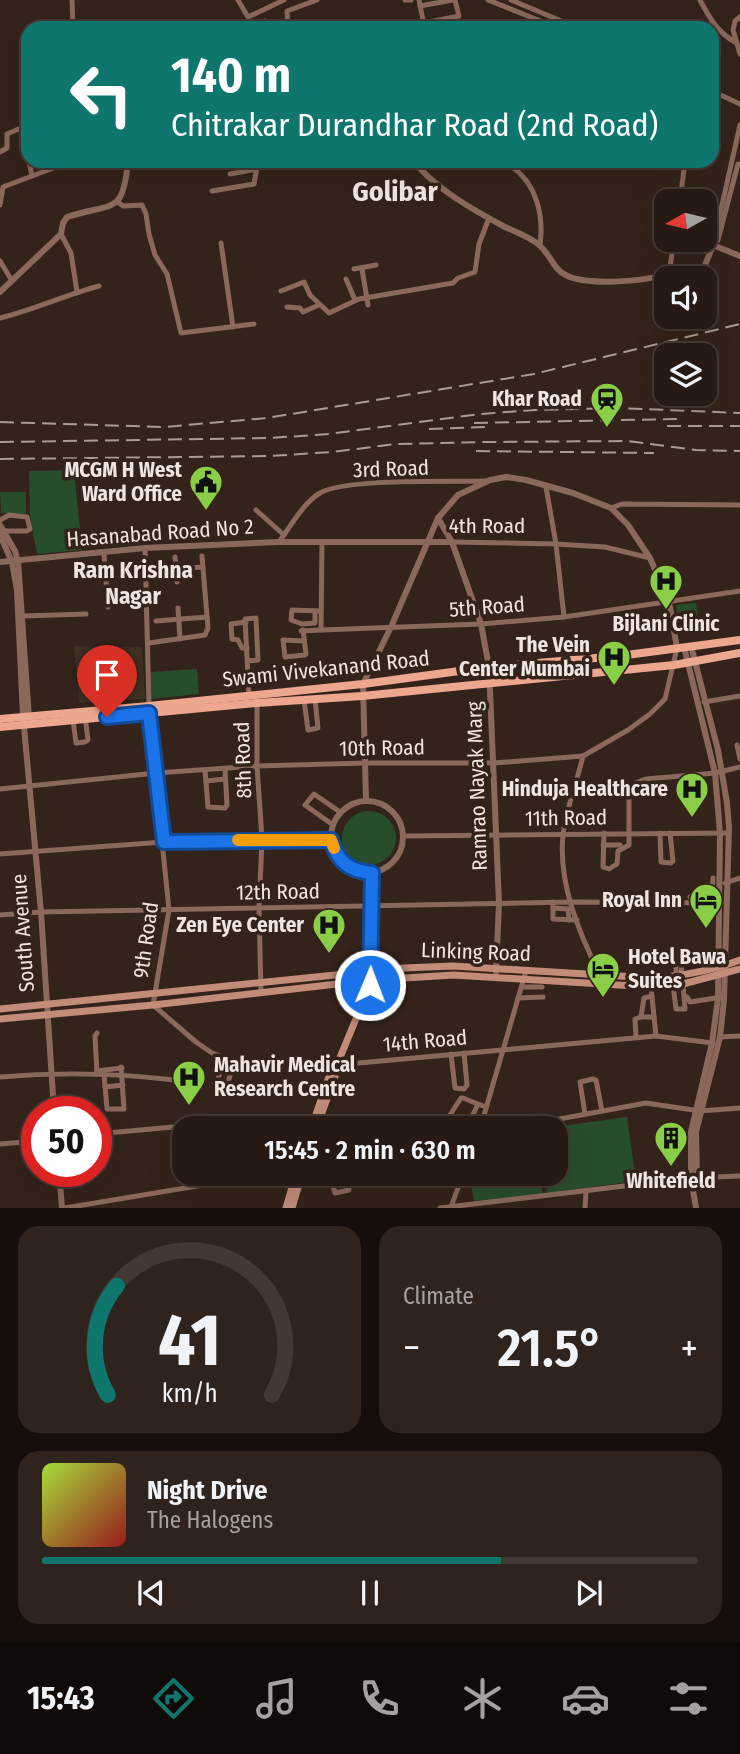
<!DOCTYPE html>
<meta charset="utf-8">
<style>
body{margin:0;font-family:"Fira Sans Condensed",sans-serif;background:#2f231d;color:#f1f3f6;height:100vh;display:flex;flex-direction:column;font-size:26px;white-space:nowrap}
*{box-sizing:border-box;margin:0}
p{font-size:23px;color:#a4a1a0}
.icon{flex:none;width:38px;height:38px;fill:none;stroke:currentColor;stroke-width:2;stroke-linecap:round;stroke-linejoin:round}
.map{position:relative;height:1208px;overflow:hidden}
.details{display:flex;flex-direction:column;gap:18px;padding:18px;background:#150e0b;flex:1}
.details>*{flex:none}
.guide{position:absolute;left:21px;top:21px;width:698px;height:147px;border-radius:21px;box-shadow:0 7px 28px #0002,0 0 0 2px #433834;background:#0f766e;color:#fff;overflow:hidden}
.needle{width:46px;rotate:262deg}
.buttons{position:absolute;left:654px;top:189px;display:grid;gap:14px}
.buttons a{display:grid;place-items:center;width:63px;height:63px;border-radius:14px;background:#271a14;box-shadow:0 7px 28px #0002,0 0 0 2px #433834;font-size:35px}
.speed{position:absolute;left:21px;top:1096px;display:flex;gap:14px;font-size:35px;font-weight:700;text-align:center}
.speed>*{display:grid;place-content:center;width:91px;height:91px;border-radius:50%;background:#271a14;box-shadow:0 7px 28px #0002,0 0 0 2px #433834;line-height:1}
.speed .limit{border:10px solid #d22;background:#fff;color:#111}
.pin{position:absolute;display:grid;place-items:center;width:60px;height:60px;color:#fff;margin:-72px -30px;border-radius:50% 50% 50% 0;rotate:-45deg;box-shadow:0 0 7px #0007}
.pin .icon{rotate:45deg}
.me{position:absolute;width:77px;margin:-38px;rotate:1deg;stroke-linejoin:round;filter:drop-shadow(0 0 5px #0008)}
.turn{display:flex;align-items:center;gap:24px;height:147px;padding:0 35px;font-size:32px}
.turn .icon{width:91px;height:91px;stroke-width:2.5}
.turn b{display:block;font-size:49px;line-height:60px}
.big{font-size:52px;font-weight:600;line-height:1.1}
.details .widget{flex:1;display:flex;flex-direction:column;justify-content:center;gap:10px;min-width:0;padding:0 24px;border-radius:21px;background:#2f231d}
.details .dial{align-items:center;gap:0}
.dial svg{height:182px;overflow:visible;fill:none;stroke:#433834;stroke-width:7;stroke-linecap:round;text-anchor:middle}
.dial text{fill:#f1f3f6;stroke:none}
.song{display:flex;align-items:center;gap:21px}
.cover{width:84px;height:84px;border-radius:10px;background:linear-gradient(135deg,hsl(80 70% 55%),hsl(0 70% 35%))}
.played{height:7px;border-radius:4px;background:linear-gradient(90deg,#0f766e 70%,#433834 70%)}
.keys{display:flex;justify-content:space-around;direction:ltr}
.heat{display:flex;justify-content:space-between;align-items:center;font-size:38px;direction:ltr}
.details .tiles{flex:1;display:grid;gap:18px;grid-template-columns:1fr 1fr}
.widget:last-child{grid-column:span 2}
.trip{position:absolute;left:172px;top:1116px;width:396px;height:70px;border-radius:21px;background:#271a14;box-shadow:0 7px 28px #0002,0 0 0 2px #433834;font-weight:600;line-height:70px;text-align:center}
.tabs{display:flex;height:112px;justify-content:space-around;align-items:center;background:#100a08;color:#a4a1a0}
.tabs .icon{width:49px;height:49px}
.tabs .active{color:#0f766e}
.tabs b{font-size:32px;color:#f1f3f6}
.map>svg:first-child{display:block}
.education{fill:#3f3024}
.green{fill:#284d2d}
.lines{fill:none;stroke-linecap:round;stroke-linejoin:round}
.minor{stroke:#8a685c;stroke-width:5}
.tertiary{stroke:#8a685c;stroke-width:6}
.secondary{stroke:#c28c79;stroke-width:7}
.primary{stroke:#eda78f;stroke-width:8}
.rail{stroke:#a99c94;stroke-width:2;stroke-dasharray:14 7;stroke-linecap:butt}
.route-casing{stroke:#114b97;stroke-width:18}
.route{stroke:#1a73e8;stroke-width:12}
.slow{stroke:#f59e0b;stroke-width:12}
.labels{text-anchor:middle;stroke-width:7;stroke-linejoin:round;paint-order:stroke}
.poi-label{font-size:21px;font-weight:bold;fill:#f0e5de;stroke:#34231a;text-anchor:end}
.street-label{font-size:21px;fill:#f0e5de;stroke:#34231a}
.neighbourhood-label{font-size:23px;font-weight:bold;fill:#f0e5de;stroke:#34231a}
.district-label{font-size:28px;font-weight:bold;fill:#f0e5de;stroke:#34231a}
</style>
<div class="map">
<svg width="740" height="1208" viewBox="0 0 740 1208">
<rect width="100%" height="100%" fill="#34231a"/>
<polygon class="education" points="74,646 142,647 145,699 79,703"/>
<g class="green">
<polygon points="74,470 82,550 37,554 30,517 29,471"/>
<polygon points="0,492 26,492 26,514 1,513"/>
<polygon points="696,603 698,620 678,623 676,605"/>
<polygon points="197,669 199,694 151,699 151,672"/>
<circle cx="369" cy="838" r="27"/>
<polygon points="627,1117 636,1181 547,1193 544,1174 555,1174 555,1129 540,1129"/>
<polygon points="469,1174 539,1174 543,1194 474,1201"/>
</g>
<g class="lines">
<g class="minor">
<polyline points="72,0 73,28"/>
<polyline points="238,0 248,17 284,0"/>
<polyline points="405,0 411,0"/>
<polyline points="419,0 424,25"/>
<polyline points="488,0 558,28"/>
<polyline points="511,0 578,28"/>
<path d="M700 0C709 17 717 32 735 42"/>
<polyline points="420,6 453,0"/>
<polyline points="740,17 735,21 733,30 740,54"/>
<polyline points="424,23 459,16 455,0"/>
<polyline points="252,25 265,21 270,28"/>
<polyline points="425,27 487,24 489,28"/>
<polyline points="288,28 287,11 317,0"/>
<polyline points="712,91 740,104"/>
<polyline points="0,152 7,148 7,134 28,125"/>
<polyline points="29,161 32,176"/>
<path d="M478 161 484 165 511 166C537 184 544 216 540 245"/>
<polyline points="230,174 257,169"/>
<polyline points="212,191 254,184 258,161"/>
<polyline points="680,201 685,161"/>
<polyline points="118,202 123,206 142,205 146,214 149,234 155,255 167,274 181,333 254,324"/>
<polyline points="0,205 3,187 56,167"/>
<polyline points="61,234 71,253 77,292"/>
<polyline points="718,240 738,164"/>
<polyline points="221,243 233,327"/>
<polyline points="713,245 740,125"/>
<polyline points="0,261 12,281"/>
<polyline points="354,269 376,265"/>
<polyline points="362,269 368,305"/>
<polyline points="669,274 674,240"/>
<polyline points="346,279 355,300"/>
<polyline points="281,291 304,282 310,295 329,313 359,299 453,283 458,278 475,272 479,244 489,218"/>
<polyline points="287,307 300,308 303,312 319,305"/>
<path d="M0 318C34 310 65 295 99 286"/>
<polyline points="546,487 556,544 564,617"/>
<polyline points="611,508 622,504 740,505"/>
<polyline points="256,510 284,535"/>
<polyline points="0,520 9,515 27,517 30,529 27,531 3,531"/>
<path d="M279 542C291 526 303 503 320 493 346 478 451 482 486 481"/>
<polyline points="452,542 556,544 605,547 650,558"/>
<polyline points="322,543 321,630 481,624 564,617 740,591"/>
<polyline points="145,548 149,706"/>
<polyline points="104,554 108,607"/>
<polyline points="175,557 177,582"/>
<polyline points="152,571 203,567"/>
<polyline points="178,608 180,639"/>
<polyline points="315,611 315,623 302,624 291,620 292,610 321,611"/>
<polyline points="23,616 86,614"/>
<polyline points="156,621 207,617"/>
<polyline points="246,622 231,624 232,639 238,640 242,648 247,648"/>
<polyline points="303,630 306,654 305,655 285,657 283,640 304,641"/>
<polyline points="301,631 321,630"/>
<polyline points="149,643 205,635 208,628 202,556"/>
<polyline points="247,661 258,660 256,618 245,619 249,696"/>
<polyline points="304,700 308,730 318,728 315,699"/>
<polyline points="257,701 257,766 262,839 259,908 261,993"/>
<polyline points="704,702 740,696"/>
<polyline points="149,713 169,910 153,1005 196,1042 212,1053 234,1061 337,1065 656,1036 713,1043"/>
<polyline points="73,720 76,743 85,742 88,740 85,716"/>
<polyline points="737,745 740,759"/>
<path d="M583 756C577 782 566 809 563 835 558 883 579 933 600 975"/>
<polyline points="205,770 208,807 225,808 227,805 225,769"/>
<polyline points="206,781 225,779"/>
<polyline points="0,789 156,773 257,766 366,763 494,763 583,756 628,730 650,714 665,699 677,648"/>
<polyline points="333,825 305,805 314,794 340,812"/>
<polyline points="604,833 603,867 609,869 617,864 618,851 629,845 629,793 635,783 646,779 715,773 740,767"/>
<polyline points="660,833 661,862 671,863"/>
<polyline points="670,833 673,861"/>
<polyline points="403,836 729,833"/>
<polyline points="603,845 620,845"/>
<polyline points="0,854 164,842 331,840"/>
<polyline points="725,883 740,878"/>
<polyline points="690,897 712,894 713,878"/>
<polyline points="553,902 553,919 577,920"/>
<polyline points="553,908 568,909 569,920"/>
<polyline points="0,915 41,912 571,902 721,903"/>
<polyline points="674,956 677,976"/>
<polyline points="680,956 682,976"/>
<polyline points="673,985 676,1009 685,1009 683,984"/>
<polyline points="522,987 542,987"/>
<polyline points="651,987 656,1036"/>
<polyline points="652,996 644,998 641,1017 654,1017"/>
<polyline points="687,997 690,1002 722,997"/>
<polyline points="518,998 543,997"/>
<polyline points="97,1033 95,1036 97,1074"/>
<polyline points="636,1037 635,1019 641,1017"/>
<polyline points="719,1037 740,1036"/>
<polyline points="451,1054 455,1088 464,1089 467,1085 464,1053"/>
<polyline points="224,1058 216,1086 223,1090 226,1090 234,1061"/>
<polyline points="97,1071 122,1068"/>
<polyline points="104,1074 107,1109 124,1109 121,1067"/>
<path d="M0 1077C58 1072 116 1073 174 1080"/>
<polyline points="105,1087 123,1085"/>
<polyline points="478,1104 468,1125 451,1119 450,1115 461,1098 463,1098 478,1104 486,1107"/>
<polyline points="585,1114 580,1082 593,1079 596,1080 602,1111"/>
<polyline points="480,1129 526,971"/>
<polyline points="505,1129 646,1103 700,1111 740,1108"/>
<polyline points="96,1134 207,1124 260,1127 313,1124"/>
<polyline points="0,1144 37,1141"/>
<polyline points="330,1174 335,1193 349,1190 347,1174"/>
<polyline points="451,1207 463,1174"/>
<polyline points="65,1208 269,1174"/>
<polyline points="440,1208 691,1178 740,1176"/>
<polyline points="585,1208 586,1191"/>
</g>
<g class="tertiary">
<path d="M414 161C434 188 475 211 505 227 516 232 529 237 538 244 554 257 552 274 577 279 615 287 666 276 704 268L713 245 740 256"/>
<path d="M0 292 61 234 63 223 67 217C112 202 123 217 128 161"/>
<polyline points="438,518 452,542 481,624 489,667 499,903 496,972"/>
<polyline points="0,525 15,551 18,561 29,718"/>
<polyline points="0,535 12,562 17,590 23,716 41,912 54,1111"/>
<polyline points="0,562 145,548 279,542 452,542"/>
<polyline points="691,646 718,750 727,803 729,827 724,1000 720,1037 696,1132 697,1180 694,1185"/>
<polyline points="684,647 715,773 720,833 718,998 712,1043 691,1132 691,1178 696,1208"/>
<polyline points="366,800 363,684 391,627 438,518 458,495 490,480 506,477 526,480 573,493 611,508 628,525 650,558 669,602 677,648"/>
<circle cx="367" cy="837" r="36"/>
<polyline points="371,972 372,873"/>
<polyline points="59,1171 62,1208"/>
</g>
<g class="secondary">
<path d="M0 1009 404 968 453 966 652 978C682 976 711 971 740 960"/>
<polyline points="0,1019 153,1005 372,980 454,975 651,987 683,984 740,969"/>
<polyline points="311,1129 330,1074 334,1072 370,985 371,976"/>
<polyline points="316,1129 335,1077 334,1072"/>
<polyline points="286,1208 296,1174"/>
<polyline points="292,1208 302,1174"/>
</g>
<g class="primary">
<polyline points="0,719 149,706 363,684 489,667 619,656 740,640"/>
<polyline points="0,727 257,703 362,696 674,665 740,653"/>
</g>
<g class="rail">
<polyline points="0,422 164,427 267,418 534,374 740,324"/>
<polyline points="474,423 677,419"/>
<polyline points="667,426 740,426"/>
<polyline points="429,429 485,427"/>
<polyline points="0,442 270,438 329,434 480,414 535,410 618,408 740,413"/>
<polyline points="476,451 654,453"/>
<polyline points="0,459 270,456 332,452 396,444 487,442 627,441 696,450 740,451"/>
</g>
</g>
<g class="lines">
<defs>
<path id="route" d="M107 717 149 713 164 842 331 840C338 862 349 871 372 873L370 985"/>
</defs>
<use href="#route" class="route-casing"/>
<use href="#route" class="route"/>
<polyline class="slow" points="238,840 331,840 334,848"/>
</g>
<defs>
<symbol id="station-pin" viewBox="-11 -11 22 30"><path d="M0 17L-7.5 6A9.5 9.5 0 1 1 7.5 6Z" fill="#8ace48" stroke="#34231a"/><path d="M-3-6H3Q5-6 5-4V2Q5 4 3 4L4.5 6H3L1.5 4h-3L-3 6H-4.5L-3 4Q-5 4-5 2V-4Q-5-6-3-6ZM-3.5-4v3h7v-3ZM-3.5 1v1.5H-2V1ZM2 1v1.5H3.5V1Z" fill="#111"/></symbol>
<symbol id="civic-pin" viewBox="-11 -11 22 30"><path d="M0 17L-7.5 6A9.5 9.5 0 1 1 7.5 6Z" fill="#8ace48" stroke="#34231a"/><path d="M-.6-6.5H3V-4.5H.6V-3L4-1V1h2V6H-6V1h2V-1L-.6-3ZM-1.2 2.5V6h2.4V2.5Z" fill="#111"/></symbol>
<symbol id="hospital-pin" viewBox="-11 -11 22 30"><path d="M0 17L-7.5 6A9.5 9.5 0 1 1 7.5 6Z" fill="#8ace48" stroke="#34231a"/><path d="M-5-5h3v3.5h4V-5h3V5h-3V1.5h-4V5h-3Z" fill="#111"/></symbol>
<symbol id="hotel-pin" viewBox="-11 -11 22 30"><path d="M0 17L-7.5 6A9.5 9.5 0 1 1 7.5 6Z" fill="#8ace48" stroke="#34231a"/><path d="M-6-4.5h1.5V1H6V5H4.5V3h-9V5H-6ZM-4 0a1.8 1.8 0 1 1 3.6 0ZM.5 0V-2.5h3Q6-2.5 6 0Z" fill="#111"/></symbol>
<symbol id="building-pin" viewBox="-11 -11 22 30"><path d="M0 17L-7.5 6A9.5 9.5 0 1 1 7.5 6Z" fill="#8ace48" stroke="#34231a"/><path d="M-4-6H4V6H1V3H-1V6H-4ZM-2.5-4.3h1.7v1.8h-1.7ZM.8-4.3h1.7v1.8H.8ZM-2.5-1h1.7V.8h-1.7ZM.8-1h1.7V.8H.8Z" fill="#111"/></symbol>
</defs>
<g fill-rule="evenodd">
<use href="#station-pin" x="588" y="380" width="38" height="52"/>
<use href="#civic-pin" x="187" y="463" width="38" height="52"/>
<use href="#hospital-pin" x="647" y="562" width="38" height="52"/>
<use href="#hospital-pin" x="595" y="638" width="38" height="52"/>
<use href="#hospital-pin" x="673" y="770" width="38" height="52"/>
<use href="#hotel-pin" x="687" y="881" width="38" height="52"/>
<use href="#hospital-pin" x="310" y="906" width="38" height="52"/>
<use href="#hotel-pin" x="584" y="950" width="38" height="52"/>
<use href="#hospital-pin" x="170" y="1058" width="38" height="52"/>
<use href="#building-pin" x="652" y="1119" width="38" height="52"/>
</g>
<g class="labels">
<g class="poi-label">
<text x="582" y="406">Khar Road</text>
<text x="182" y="477">MCGM H West<tspan x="182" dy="24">Ward Office</tspan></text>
<text x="666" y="631" text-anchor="middle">Bijlani Clinic</text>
<text x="590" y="652">The Vein<tspan x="590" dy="24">Center Mumbai</tspan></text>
<text x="668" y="796">Hinduja Healthcare</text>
<text x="682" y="907">Royal Inn</text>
<text x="304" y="932">Zen Eye Center</text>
<text x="628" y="964" text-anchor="start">Hotel Bawa<tspan x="628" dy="24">Suites</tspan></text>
<text x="214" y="1072" text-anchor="start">Mahavir Medical<tspan x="214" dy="24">Research Centre</tspan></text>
<text x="671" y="1188" text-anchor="middle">Whitefield</text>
</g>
<g class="street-label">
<text transform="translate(391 469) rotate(-2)" y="7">3rd Road</text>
<text x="487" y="533">4th Road</text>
<text transform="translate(160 533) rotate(-4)" y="7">Hasanabad Road No 2</text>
<text transform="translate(487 607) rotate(-4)" y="7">5th Road</text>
<text transform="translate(326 669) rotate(-6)" y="7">Swami Vivekanand Road</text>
<text transform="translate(382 748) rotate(-1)" y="7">10th Road</text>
<text transform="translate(243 760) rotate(-92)" y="7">8th Road</text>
<text transform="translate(477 786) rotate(-92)" y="7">Ramrao Nayak Marg</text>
<text transform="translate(566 818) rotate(-1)" y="7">11th Road</text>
<text transform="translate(278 892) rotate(-1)" y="7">12th Road</text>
<text transform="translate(23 933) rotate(-94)" y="7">South Avenue</text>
<text transform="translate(146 940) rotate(-82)" y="7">9th Road</text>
<text transform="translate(476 952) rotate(2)" y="7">Linking Road</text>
<text transform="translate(425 1041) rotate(-5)" y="7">14th Road</text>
</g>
<g class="neighbourhood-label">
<text x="133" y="578">Ram Krishna<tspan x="133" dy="26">Nagar</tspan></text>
</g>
<g class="district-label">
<text x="395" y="201">Golibar</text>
</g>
</g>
</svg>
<div class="buttons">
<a><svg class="needle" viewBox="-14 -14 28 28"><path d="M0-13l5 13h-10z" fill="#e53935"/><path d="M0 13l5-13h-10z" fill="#a4a1a0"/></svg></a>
<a><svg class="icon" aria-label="sound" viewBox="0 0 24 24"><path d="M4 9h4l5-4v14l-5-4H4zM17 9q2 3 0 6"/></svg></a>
<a><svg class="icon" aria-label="layers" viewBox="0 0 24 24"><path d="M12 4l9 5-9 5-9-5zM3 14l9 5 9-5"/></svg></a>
</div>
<div class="speed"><div class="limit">50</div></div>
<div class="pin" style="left:107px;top:717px;background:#d93025"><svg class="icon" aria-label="arrive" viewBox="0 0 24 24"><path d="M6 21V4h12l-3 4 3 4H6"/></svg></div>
<svg class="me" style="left:370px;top:985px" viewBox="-20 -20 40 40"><circle r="17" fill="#1a73e8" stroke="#fff" stroke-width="3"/><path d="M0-11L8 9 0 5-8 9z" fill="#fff"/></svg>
<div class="trip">15:45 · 2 min · 630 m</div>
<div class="guide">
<div class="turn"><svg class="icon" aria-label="left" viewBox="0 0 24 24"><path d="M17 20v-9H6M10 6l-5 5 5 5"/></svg><div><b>140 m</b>Chitrakar Durandhar Road (2nd Road)</div></div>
</div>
</div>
<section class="details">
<div class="tiles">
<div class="widget dial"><svg viewBox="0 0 100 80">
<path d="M14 69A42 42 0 1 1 86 69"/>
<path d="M14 69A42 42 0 0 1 18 21" stroke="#0f766e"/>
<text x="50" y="56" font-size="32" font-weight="700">41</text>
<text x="50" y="72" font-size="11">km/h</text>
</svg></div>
<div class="widget"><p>Climate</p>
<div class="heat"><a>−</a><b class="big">21.5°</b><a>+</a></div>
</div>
<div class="widget">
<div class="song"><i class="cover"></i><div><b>Night Drive</b><p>The Halogens</p></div></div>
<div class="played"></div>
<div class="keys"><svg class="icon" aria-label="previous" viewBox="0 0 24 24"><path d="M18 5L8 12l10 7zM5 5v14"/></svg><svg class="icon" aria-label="pause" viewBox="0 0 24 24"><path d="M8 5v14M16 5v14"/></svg><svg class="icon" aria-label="next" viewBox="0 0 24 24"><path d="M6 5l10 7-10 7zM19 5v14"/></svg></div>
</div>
</div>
</section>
<nav class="tabs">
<b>15:43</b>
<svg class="icon active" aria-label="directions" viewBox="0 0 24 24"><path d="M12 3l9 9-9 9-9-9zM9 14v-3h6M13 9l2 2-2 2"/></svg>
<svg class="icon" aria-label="music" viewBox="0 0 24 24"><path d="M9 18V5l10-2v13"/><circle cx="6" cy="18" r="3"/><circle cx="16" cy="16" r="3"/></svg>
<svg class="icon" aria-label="phone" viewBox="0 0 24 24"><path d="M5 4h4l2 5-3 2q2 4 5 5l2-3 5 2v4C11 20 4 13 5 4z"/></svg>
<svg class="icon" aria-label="climate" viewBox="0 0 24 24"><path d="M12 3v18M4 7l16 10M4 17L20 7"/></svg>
<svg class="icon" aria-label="car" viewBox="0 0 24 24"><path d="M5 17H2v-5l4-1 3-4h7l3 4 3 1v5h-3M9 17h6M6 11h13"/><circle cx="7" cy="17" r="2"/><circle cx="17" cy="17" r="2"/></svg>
<svg class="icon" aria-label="filters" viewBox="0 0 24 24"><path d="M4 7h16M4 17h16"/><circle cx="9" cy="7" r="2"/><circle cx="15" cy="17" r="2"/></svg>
</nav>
